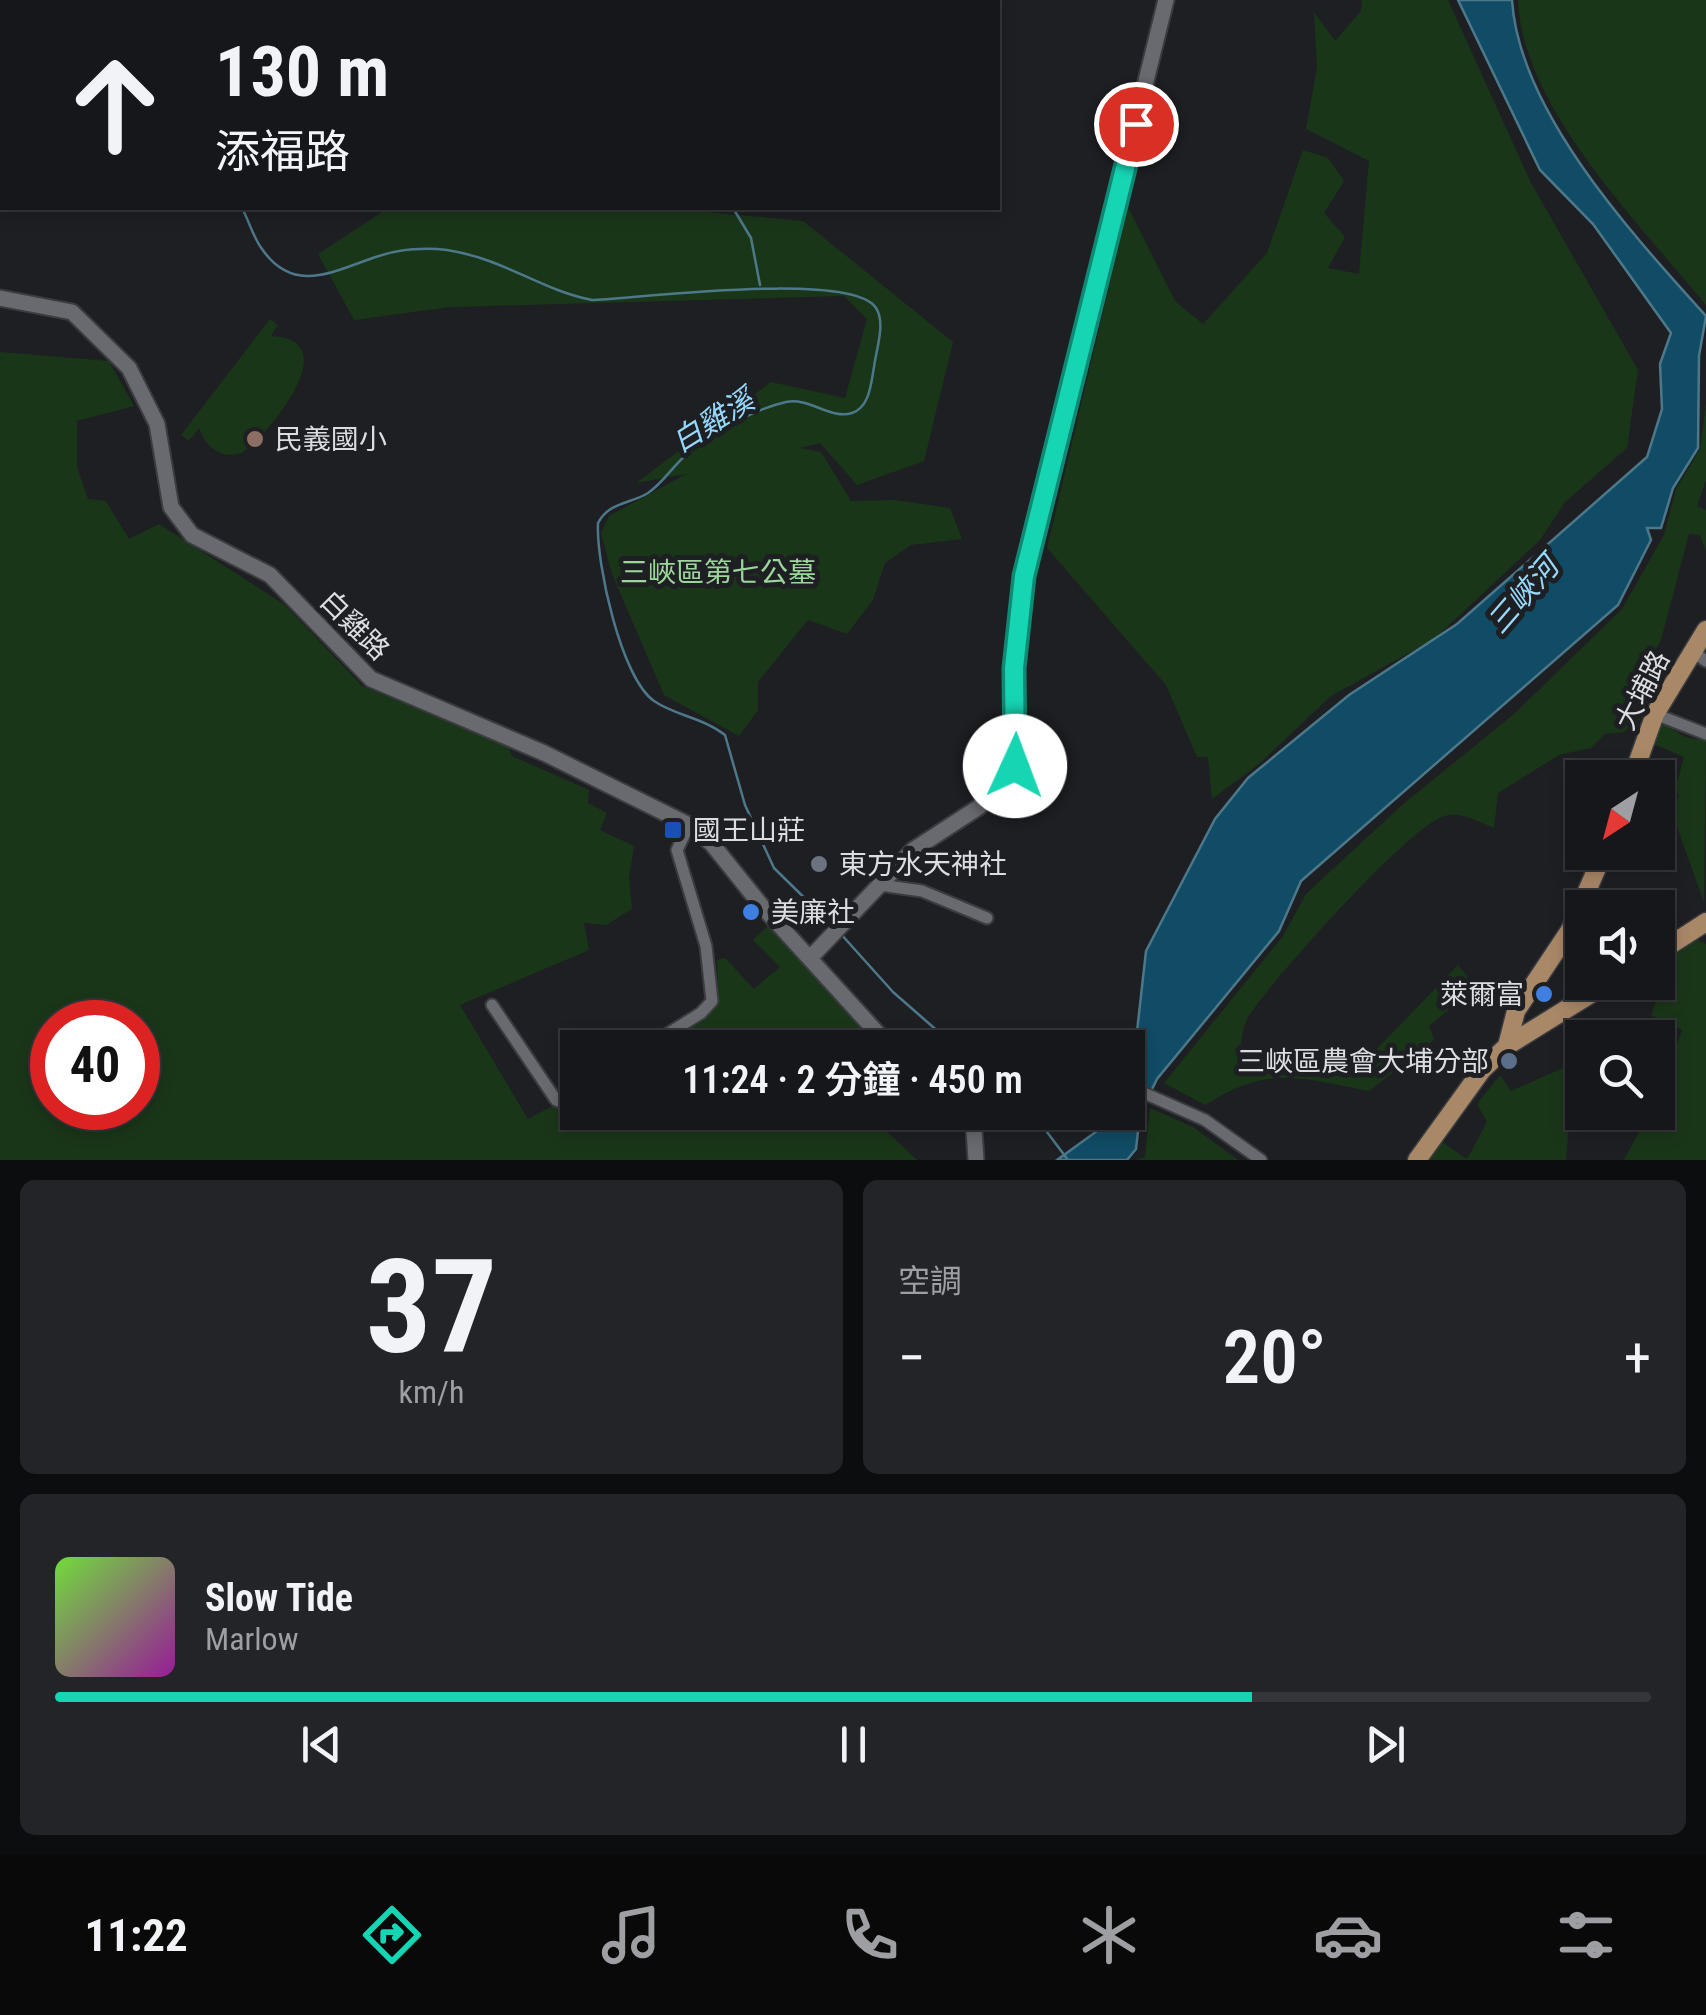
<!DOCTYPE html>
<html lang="zh-TW">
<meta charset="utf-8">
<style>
body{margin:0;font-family:"Roboto Condensed","Noto Sans TC",sans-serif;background:#232427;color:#f1f3f6;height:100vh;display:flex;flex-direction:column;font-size:38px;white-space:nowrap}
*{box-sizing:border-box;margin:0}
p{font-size:32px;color:#9e9fa2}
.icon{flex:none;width:55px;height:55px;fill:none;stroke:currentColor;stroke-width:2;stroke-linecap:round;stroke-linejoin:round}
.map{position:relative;height:1160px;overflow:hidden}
.side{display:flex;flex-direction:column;gap:20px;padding:20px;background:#0c0d0e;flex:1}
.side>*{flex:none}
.top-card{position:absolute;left:0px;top:0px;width:1000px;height:210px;box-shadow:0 5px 15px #0003,0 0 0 2px #353639;background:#16171a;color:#f1f3f6;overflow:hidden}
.needle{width:65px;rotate:216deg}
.controls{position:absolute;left:1565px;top:760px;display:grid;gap:20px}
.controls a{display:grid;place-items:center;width:110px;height:110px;border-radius:0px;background:#16171a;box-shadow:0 5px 15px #0003,0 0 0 2px #353639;font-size:50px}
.speed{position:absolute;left:30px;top:1000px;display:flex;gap:20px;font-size:50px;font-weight:700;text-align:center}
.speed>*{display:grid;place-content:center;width:130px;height:130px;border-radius:50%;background:#16171a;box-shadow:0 5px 15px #0003,0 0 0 2px #353639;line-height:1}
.speed .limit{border:15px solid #d22;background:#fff;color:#111}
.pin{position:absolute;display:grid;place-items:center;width:85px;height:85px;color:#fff;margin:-42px;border:5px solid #fff;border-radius:50%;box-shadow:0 2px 10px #0007}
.me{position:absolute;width:110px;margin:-55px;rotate:2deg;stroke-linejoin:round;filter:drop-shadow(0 0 8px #0008)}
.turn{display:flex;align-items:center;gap:35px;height:210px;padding:0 50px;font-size:45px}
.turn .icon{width:130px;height:130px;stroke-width:2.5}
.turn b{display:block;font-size:70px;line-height:85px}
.big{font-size:75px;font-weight:600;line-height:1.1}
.side .card{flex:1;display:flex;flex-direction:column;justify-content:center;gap:15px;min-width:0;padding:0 35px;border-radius:15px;background:#232427}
.side .dial{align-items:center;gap:0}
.dial b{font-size:130px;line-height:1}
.song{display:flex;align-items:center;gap:30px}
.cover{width:120px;height:120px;border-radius:15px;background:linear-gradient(135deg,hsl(100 70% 55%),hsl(300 70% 35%))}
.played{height:10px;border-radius:5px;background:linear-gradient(90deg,#16d5b3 75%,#353639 75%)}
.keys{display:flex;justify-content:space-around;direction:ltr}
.heat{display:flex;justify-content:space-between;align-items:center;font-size:55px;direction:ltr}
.side .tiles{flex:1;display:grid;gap:20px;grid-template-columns:1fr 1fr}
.card:last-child{grid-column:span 2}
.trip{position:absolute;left:560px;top:1030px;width:585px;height:100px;border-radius:0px;background:#16171a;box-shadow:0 5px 15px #0003,0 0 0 2px #353639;font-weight:600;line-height:100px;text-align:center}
.dock{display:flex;height:160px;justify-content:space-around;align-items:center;background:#09090a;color:#9e9fa2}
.dock .icon{width:70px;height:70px}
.dock .on{color:#16d5b3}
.dock b{font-size:45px;color:#f1f3f6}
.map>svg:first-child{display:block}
.green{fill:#1a3619;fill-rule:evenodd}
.water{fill:#104c65;stroke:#4d788a;stroke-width:2.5}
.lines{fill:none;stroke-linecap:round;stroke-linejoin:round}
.stream{stroke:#4d788a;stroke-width:2.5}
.minor-casing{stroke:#3b3c3f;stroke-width:15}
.tertiary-casing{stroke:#3b3c3f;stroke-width:19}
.primary-casing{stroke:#3b3c3f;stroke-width:21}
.minor{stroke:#696a6f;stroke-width:11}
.tertiary{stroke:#696a6f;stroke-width:15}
.primary{stroke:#a98867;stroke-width:18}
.route-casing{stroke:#0e8a74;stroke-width:25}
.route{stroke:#16d5b3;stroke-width:18}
.education-dot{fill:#8d6e63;stroke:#1e1f23;stroke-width:4}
.transit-dot{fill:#1a4fb4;stroke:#1e1f23;stroke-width:4}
.worship-dot{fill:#6b7280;stroke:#1e1f23;stroke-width:4}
.shop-dot{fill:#3f7fe0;stroke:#1e1f23;stroke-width:4}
.service-dot{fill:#5c6f8a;stroke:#1e1f23;stroke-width:4}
.labels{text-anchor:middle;stroke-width:10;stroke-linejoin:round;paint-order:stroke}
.poi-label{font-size:28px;fill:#dcdde0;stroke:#1e1f23;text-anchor:start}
.park-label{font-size:28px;fill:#9cd69a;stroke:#1e1f23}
.street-label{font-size:28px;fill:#dcdde0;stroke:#1e1f23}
.water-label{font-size:30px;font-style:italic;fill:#96d8fa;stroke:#1e1f23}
</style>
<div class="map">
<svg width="1706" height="1160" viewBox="0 0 1706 1160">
<rect width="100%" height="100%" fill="#1e1f23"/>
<g class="green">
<polygon points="1362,0 1448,0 1531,183 1638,370 1627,448 1565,502 1540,540 1434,639 1331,696 1259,764 1212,799 1208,757 1197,757 1166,685 1047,548 1128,207 1175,301 1203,324 1267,253 1303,150 1328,158 1344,181 1324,213 1345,237 1328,268 1359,274 1369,161 1306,129 1317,67 1314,12 1335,41 1361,11"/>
<path d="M1518 0H1706V305C1640 224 1522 108 1518 0Z"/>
<polygon points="388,208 664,208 803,221 953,342 924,461 857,485 820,443 800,448 821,452 851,501 895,500 950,508 962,539 911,545 885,563 873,600 847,634 808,620 758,682 758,710 739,736 664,695 612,574 601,533 609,516 686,474 636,483 771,382 845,398 867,319 844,296 450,307 354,320 318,254"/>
<path d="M270 319 278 325 271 336C348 339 269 434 242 453 220 459 207 448 199 428L189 441 181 435Z"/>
<path d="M0 352 109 361 134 406 77 421V467L88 499 106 501 129 539 159 524 285 605 362 686 508 746 512 756 589 790 588 803 607 813 600 830 634 846 629 878 632 909 606 925 584 923 589 950 460 1005 528 1119 577 1093 578 1112 867 1113 917 1160H0ZM52 1022H138V1108H52Z"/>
<path d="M1706 404V480L1697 506 1706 510V551L1700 535 1689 534 1661 640 1651 657 1662 674 1645 704 1644 716 1624 732 1605 734 1591 748 1559 755 1498 793 1494 828C1478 822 1459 810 1442 817 1406 830 1272 980 1248 1017 1241 1029 1241 1049 1239 1062L1372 1054 1458 965 1474 985 1469 1004 1453 1006 1429 1026 1434 1040 1369 1091C1298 1078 1270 1064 1205 1105L1164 1083 1283 936 1306 894 1402 805 1514 714 1622 609 1664 535 1676 489 1700 449Z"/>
<polygon points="1658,720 1685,737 1706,741 1704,902 1672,813 1679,795 1658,788 1658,778 1637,778 1642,766 1678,779 1684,757 1651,743"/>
<polygon points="770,924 807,960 868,1036 854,1048 663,1048 661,1044 718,1004 717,960 725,958 754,989 780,967 753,940"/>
<polygon points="1698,940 1706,944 1706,1160 1624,1160 1649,1113 1658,1112 1658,1098 1682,1030 1651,1015 1674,952"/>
<polygon points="1574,1063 1566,1160 1427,1160 1439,1140 1467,1159 1487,1122 1477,1104 1500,1075 1511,1091"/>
<polygon points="1150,1108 1193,1127 1238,1160 1135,1160 1145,1157"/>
</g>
<path class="water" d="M1458 0H1512C1519 112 1633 235 1706 316L1699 356 1698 448 1673 488 1661 528H1647L1651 540 1618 605 1301 881 1279 931 1157 1079 1140 1114 1136 1149 1127 1160H1057L1104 1126 1112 1113 1128 1112 1146 951 1215 819 1248 778 1349 695 1457 624 1647 457 1662 409 1660 364 1671 333 1593 224 1540 170Z"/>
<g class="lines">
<g class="stream">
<polyline points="740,0 741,2"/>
<polyline points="0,18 2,20"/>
<path d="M242 208C249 221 253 237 262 249 295 297 337 269 379 256 400 249 426 247 447 250 505 259 540 290 592 300 639 298 852 271 876 308 886 323 876 350 874 367 871 383 870 407 852 413 831 420 809 397 786 402 754 409 710 434 686 455 672 467 663 483 648 493 630 504 609 502 598 523 596 563 621 678 654 701 676 716 704 718 725 735L745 805 774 868 831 924"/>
<polyline points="733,208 751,238 760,285"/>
<polyline points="840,933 893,992 957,1048"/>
<polyline points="1032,1112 1068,1160"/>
</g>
<defs>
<g id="minor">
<polyline points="60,0 61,2"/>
<polyline points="1693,652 1706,661"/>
<polyline points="1655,714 1706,734"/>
<polyline points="880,885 922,891 987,918"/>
<polyline points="492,1005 556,1100 563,1103 578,1095"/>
<polyline points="645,1048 701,1013 712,1001 706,946 677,850 689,825"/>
<polyline points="1128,1086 1205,1120 1261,1160"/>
</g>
<g id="tertiary">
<polyline points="0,298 72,312 129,368 157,424 171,507 192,535 270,575 371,679 544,753 689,825 712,844 761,905 891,1048"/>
<polyline points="812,956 913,850 979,807 1015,765 1015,668 1024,575 1166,0"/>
<polyline points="964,1112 974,1129 976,1160"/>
</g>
<g id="primary">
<polyline points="1632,778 1655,714 1706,630"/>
<polyline points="1658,953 1706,922"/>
<polyline points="1507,1046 1516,1011 1570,930 1604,852"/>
<polyline points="1417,1160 1482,1070 1507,1046 1610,982"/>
</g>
</defs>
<use href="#minor" class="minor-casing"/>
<use href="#tertiary" class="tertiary-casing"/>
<use href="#primary" class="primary-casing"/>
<use href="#minor" class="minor"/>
<use href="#tertiary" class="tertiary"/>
<use href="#primary" class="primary"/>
</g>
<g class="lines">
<defs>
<polyline id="route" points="1015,766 1014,668 1024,576 1136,124"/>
</defs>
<use href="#route" class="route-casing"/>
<use href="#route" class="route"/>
</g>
<circle class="education-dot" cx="255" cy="439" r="10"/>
<rect class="transit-dot" x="663" y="820" width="20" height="20" rx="5"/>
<circle class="worship-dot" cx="819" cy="864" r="10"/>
<g class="shop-dot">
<circle cx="751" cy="912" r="10"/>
<circle cx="1544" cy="994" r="10"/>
</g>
<circle class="service-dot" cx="1509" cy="1061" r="10"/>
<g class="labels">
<g class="poi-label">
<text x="275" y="449">民義國小</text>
<text x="693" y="840">國王山莊</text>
<text x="839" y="874">東方水天神社</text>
<text x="771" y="922">美廉社</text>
<text x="1524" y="1004" text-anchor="end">萊爾富</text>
<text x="1489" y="1071" text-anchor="end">三峽區農會大埔分部</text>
</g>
<g class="park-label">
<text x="718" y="582">三峽區第七公墓</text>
</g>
<g class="street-label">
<text transform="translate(355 625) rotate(45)" y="10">白雞路</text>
<text transform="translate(1642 690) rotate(-63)" y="10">大埔路</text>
</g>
<g class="water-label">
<text transform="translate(713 421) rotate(-32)" y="10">白雞溪</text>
<text transform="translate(1523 595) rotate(-49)" y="10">三峽河</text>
</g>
</g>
</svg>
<div class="controls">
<a><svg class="needle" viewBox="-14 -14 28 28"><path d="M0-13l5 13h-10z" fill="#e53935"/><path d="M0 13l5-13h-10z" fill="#9e9fa2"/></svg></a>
<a><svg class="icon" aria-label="sound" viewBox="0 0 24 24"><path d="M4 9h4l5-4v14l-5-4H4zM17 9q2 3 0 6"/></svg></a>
<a><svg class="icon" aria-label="search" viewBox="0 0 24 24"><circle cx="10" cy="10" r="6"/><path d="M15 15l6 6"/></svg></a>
</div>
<div class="speed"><div class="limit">40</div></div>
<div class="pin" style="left:1136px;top:124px;background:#d93025"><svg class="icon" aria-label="arrive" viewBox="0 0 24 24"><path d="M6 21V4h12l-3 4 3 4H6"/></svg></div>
<svg class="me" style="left:1015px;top:766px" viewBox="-20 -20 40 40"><circle r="19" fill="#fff"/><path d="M0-13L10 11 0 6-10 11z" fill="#16d5b3"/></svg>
<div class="trip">11:24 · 2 分鐘 · 450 m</div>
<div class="top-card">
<div class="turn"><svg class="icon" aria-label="ahead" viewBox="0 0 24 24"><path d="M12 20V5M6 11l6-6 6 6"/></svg><div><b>130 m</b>添福路</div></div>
</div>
</div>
<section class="side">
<div class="tiles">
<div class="card dial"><b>37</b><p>km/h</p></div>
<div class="card"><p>空調</p>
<div class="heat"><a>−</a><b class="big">20°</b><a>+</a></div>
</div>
<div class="card">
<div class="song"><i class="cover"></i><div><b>Slow Tide</b><p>Marlow</p></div></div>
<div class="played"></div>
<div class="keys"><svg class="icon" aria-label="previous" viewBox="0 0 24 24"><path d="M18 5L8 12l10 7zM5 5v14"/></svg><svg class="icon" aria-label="pause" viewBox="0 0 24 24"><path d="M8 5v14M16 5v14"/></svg><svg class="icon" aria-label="next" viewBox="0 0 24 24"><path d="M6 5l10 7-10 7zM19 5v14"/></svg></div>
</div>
</div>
</section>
<nav class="dock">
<b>11:22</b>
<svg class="icon on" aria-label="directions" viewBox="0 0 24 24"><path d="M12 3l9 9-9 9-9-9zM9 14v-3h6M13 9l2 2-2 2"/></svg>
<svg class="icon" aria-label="music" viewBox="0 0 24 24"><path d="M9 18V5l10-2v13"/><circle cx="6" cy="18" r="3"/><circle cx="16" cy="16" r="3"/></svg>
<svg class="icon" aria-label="phone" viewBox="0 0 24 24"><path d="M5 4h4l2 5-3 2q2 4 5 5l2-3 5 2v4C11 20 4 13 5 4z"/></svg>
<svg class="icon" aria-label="climate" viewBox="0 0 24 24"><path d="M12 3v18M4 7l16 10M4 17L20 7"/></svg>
<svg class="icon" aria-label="car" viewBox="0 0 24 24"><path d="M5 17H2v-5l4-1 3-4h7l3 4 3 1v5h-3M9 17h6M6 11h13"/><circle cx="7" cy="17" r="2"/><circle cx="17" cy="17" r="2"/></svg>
<svg class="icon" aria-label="filters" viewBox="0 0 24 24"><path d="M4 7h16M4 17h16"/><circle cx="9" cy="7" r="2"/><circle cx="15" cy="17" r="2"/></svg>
</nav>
